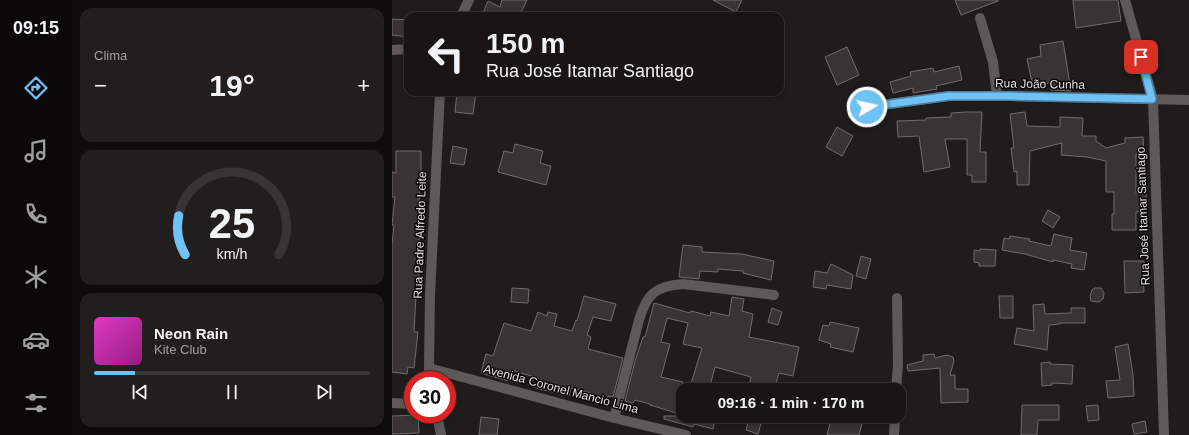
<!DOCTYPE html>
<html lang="pt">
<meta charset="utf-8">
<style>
body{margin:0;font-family:Helvetica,sans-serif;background:#211e1d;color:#f1f3f6;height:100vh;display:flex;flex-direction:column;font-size:15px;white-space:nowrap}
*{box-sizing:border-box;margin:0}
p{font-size:13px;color:#9f9fa0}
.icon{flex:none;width:22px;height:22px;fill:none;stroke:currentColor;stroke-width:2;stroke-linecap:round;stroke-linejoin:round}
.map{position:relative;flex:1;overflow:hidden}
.panel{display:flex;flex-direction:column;gap:8px;padding:8px;background:#0d0c0b;width:320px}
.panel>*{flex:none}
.hud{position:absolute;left:12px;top:12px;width:380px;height:84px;border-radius:12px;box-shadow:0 2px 6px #0003,0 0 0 1px #363434;background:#181514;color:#f1f3f6;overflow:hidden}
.speed{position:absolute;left:12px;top:371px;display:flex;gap:8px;font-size:20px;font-weight:700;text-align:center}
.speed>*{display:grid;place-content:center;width:52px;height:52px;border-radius:50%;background:#181514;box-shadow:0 2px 6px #0003,0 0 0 1px #363434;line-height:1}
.speed .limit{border:6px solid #d22;background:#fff;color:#111}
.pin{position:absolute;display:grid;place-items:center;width:34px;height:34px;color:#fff;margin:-17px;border-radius:8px;box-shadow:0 2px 6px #0006}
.me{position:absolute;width:44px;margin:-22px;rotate:81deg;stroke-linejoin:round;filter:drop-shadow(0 0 3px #0008)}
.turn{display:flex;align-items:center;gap:14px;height:84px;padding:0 16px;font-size:18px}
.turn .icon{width:52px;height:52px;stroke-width:2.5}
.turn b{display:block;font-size:28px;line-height:34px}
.big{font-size:30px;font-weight:600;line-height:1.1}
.panel .tile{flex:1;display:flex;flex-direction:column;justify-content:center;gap:6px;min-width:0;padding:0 14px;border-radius:12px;background:#211e1d}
.panel .dial{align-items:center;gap:0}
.dial svg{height:104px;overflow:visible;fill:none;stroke:#363434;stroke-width:7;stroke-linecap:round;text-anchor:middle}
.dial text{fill:#f1f3f6;stroke:none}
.song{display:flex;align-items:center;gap:12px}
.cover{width:48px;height:48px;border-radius:6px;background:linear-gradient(135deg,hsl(310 70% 55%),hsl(310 70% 35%))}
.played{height:4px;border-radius:2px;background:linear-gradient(90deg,#70c1f4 15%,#363434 15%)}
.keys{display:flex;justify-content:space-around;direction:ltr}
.heat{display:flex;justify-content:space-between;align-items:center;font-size:22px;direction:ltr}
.trip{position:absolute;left:284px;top:383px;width:230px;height:40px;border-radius:12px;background:#181514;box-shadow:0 2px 6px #0003,0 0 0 1px #363434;font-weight:600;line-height:40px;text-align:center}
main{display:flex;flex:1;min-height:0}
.tabs{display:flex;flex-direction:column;width:72px;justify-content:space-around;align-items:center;background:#0a0808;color:#9f9fa0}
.tabs .icon{width:28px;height:28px}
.tabs .active{color:#70c1f4}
.tabs b{font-size:18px;color:#f1f3f6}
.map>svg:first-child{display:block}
.building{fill:#393433;stroke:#716b6a}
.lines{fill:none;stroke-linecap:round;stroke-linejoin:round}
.minor{stroke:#5e5857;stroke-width:10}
.route-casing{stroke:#497d9f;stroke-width:10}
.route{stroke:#70c1f4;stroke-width:7}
.labels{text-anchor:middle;stroke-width:3;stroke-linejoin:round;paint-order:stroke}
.street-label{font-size:12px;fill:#e1dedd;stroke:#090707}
</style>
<main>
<nav class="tabs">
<b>09:15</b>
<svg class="icon active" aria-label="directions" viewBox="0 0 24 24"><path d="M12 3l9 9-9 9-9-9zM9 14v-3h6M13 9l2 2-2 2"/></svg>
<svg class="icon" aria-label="music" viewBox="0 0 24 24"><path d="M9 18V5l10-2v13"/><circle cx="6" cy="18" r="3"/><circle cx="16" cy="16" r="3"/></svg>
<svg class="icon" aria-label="phone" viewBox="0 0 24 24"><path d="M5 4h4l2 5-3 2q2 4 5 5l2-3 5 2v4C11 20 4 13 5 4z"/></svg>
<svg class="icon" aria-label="climate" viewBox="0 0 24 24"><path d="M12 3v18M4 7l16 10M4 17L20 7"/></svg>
<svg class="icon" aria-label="car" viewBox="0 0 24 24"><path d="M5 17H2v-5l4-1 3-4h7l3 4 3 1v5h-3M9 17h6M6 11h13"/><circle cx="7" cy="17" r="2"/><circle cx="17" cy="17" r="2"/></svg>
<svg class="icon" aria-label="filters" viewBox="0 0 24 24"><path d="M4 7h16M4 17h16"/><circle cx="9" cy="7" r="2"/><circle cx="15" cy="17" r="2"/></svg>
</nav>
<section class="panel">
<div class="tile"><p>Clima</p>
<div class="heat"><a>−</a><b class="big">19°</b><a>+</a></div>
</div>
<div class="tile dial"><svg viewBox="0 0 100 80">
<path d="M14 69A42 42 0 1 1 86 69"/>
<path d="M14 69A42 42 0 0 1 9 39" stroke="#70c1f4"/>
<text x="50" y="56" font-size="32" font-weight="700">25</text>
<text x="50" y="72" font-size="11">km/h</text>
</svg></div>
<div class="tile">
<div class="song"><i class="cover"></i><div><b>Neon Rain</b><p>Kite Club</p></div></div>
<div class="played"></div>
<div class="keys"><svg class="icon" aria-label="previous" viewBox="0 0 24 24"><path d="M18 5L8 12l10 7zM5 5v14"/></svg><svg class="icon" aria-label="pause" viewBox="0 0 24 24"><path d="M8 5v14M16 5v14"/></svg><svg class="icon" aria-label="next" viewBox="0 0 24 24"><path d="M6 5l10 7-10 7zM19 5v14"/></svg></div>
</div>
</section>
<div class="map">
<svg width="797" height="435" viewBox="0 0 797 435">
<rect width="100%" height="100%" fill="#201c1b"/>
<g class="building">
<polygon points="110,0 135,0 128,15 130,16 90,16 96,1 108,7"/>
<polygon points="321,0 350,0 344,12"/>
<polygon points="563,0 606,0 606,1 569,15"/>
<polygon points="681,0 726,0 729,21 684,28"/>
<polygon points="0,19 16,20 16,37 0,35"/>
<polygon points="671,41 679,91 659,90 658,83 641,87 635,59 649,56 648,45"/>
<polygon points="455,47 467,75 445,85 433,57"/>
<polygon points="567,66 570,80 544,86 545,89 521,93 521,88 501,93 498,82 519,76 518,72 541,68 542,72"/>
<polygon points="65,92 84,92 81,114 63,112"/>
<polygon points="574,112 590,112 588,152 594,152 594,182 580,182 580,175 575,175 575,139 553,139 558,167 532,172 527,136 506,137 505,121 534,120 534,118 559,117 559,113"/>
<polygon points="633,112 635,126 668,127 668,117 691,118 690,136 704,136 704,141 714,148 733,143 733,138 751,137 752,154 744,154 744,193 754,193 754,211 744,212 744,230 720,230 720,214 722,214 722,192 714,192 714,161 695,157 669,155 670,143 638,151 637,185 625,185 625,171 622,172 619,148 622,148 618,114"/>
<polygon points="445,127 461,136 450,156 434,147"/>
<polygon points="123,144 151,151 148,163 159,166 154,185 106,172 112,151 121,153"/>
<polygon points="61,146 75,149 72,165 58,163"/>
<polygon points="4,151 29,151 29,177 26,211 29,211 25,267 28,268 24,295 22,332 26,332 22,368 16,367 15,374 0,372 0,244 2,225 0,225 3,197 0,197 0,172 4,173"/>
<polygon points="656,210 668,217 661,228 650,221"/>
<polygon points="662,234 680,238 678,250 695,253 692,270 679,268 680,264 661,260 661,262 633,254 610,250 612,238 617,239 618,236 638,239 637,241 659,246"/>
<polygon points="291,245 310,247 310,252 350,254 382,261 379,280 351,273 351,271 326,269 326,272 308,271 307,279 287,277"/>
<polygon points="588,249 604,250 603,266 587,266 587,263 582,262 582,250 588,251"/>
<polygon points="469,256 479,259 474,279 464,276"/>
<polygon points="732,261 752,261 753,273 751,273 752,292 733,293"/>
<polygon points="439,264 461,275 459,289 435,285 434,289 421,287 423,271 435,273"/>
<polygon points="120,288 137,289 136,303 119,302"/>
<polygon points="703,288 709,288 712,293 711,299 707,302 699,301 698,296 700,290"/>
<polygon points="192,296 224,304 219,321 201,317 195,335 199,337 196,349 231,358 221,397 216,396 215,404 198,401 199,393 179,388 177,396 144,388 146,378 119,370 116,381 89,373 94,354 101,356 112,323 139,331 146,312 155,316 156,312 165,314 162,326 180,331 184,320 185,321"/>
<polygon points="607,296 621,296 621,318 608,318"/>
<polygon points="340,297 352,299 350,311 361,314 357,337 407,347 401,376 387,373 382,390 356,390 359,377 323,367 317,390 297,390 310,348 291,344 296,323 275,318 269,342 278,344 269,377 291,382 291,415 258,405 258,404 243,400 241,403 233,401 243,361 251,337 253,337 262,303 298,313 299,311 318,316 319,312 337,316"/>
<polygon points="652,304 653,314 679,313 679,308 693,308 693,323 668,323 668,324 657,325 655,350 622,344 625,328 642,331 641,305"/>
<polygon points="380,308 390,312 386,325 376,322"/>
<polygon points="438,322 467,328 461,352 438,347 439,344 427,340 431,325 437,326"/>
<polygon points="736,344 741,375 742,396 716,398 714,381 728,380 723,347"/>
<polygon points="542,354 543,358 555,355 561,357 562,361 558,375 563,375 563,389 576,389 576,402 549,403 548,368 516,371 515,365 531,361 531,355"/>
<polygon points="658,362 658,364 681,365 680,384 660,383 660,385 650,386 649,363"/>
<polygon points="630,405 667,405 667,420 646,420 645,435 629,435"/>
<polygon points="706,405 707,420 696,421 694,406"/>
<polygon points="26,415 27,433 0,434 0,416"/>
<polygon points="272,416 324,416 321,429 302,424 301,427 272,419"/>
<polygon points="358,416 371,416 366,434 354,430"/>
<polygon points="440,416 472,416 467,435 435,435"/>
<polygon points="89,417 107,419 105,435 87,435"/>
<polygon points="753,421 755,432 742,434 740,424"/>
</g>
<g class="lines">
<g class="minor">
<polyline points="733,0 761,99 772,435"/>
<polyline points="69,16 77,0"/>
<polyline points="588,18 601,62 605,96"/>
<polyline points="0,50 16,49"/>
<polyline points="475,107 557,96 618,96 797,100"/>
<polyline points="37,368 222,418 294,435"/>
<polyline points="39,380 37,368 38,295 48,92"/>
<polyline points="504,390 506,365 505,298"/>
<polyline points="0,403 21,404"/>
<polyline points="45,414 49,435"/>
<path d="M222 418 247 320C255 294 263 286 291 284L382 295"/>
<polyline points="502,435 503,416"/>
</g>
</g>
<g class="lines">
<defs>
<polyline id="route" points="475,107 557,96 618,96 760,99 749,57"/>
</defs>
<use href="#route" class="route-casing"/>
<use href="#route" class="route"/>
</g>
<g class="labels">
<g class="street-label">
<text transform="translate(648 84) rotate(1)" y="4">Rua João Cunha</text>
<text transform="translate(751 216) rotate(-92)" y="4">Rua José Itamar Santiago</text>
<text transform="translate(28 235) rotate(-88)" y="4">Rua Padre Alfredo Leite</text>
<text transform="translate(169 389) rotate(15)" y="4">Avenida Coronel Mancio Lima</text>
</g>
</g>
</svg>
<div class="speed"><div class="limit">30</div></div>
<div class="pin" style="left:749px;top:57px;background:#d93025"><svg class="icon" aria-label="arrive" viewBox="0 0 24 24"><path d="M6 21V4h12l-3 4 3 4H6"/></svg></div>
<svg class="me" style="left:475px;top:107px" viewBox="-20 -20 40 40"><circle r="17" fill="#70c1f4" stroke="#fff" stroke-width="3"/><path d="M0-11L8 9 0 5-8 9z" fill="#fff"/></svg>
<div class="trip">09:16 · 1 min · 170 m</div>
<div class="hud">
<div class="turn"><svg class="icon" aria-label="left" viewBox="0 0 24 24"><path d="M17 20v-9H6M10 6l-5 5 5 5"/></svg><div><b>150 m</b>Rua José Itamar Santiago</div></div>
</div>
</div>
</main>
